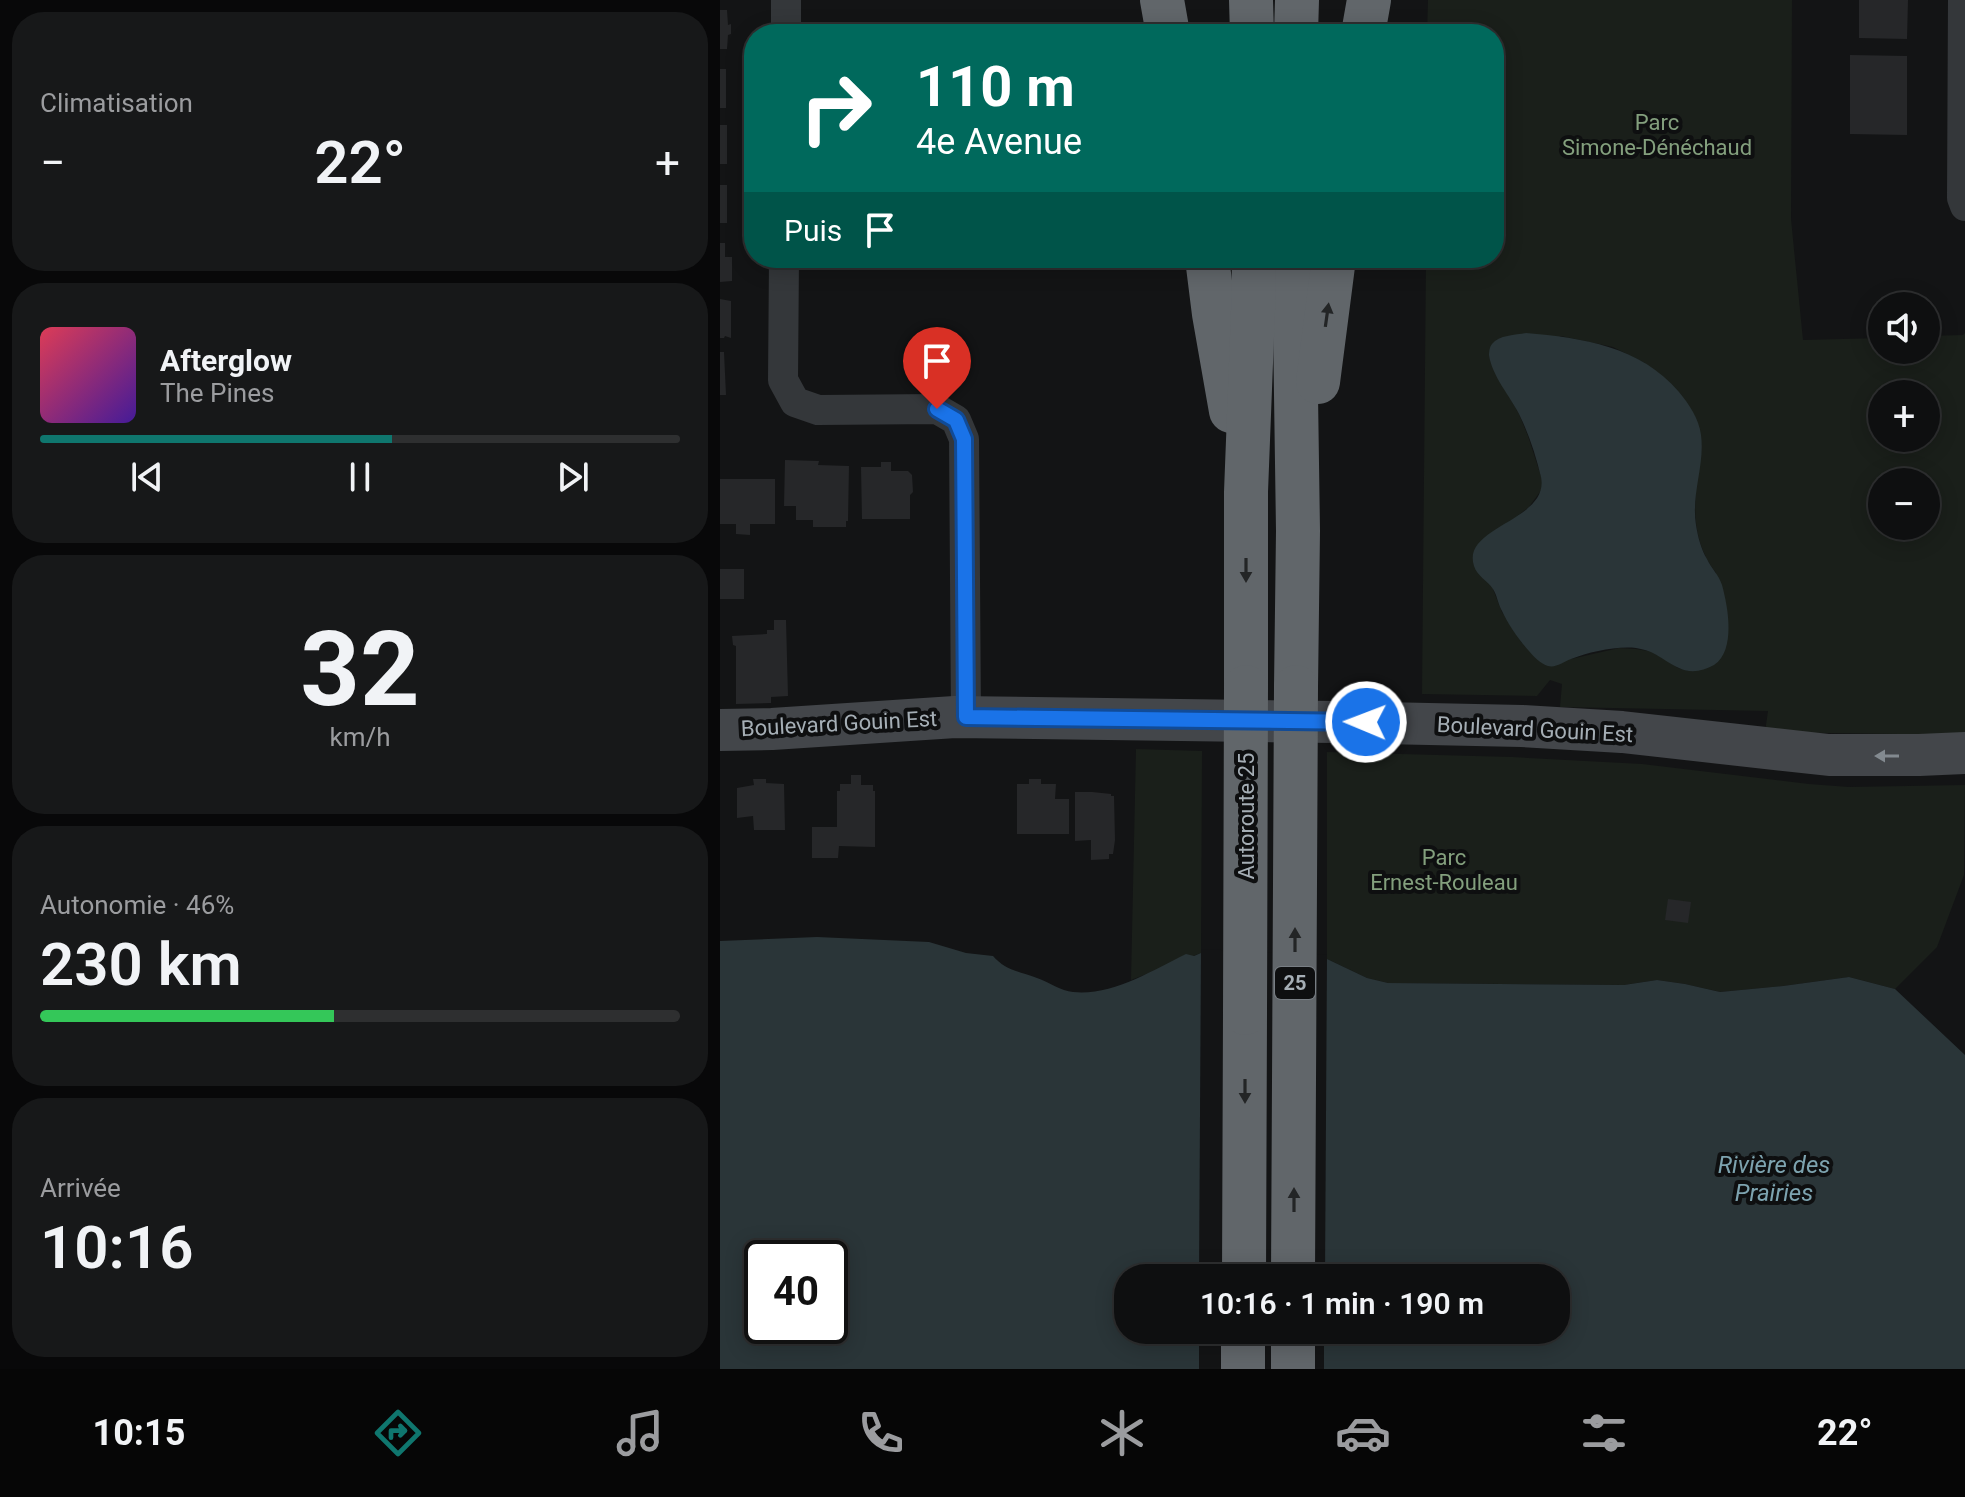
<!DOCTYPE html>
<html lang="fr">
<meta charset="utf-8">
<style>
body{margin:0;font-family:Roboto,sans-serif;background:#171819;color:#f1f3f6;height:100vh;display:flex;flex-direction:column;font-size:30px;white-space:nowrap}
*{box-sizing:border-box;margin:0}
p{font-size:26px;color:#9b9c9f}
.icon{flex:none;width:44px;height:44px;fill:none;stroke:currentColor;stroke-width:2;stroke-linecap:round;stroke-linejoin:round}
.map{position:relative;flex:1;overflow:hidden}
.sheet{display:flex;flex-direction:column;gap:12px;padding:12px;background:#080809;width:720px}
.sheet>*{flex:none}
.top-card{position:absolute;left:24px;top:24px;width:760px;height:244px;border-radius:32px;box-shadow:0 4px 20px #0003,0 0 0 2px #2e2f30;background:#00695c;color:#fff;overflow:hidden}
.fabs{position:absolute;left:1148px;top:292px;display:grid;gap:16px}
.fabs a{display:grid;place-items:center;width:72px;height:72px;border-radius:50%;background:#0e0f10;box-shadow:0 4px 20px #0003,0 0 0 2px #2e2f30;font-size:40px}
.speed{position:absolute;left:24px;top:1240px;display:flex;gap:16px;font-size:40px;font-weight:700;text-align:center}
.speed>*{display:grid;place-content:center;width:104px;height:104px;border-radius:50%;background:#0e0f10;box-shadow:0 4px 20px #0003,0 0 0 2px #2e2f30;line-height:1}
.speed .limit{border:4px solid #111;border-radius:12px;background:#fff;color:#111}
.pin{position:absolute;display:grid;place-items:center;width:68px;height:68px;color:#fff;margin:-82px -34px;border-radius:50% 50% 50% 0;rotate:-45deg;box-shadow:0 0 8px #0007}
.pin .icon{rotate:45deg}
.me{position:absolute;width:88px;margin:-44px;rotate:271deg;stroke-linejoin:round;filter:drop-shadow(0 0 6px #0008)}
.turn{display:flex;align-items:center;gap:28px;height:168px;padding:0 40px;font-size:36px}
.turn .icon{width:104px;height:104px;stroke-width:2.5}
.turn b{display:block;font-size:56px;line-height:68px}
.then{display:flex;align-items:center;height:76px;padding:0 40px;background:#0003;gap:16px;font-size:30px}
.big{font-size:60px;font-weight:600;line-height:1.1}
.sheet .card{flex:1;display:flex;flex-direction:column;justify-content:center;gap:12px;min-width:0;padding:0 28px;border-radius:32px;background:#171819}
.sheet .dial{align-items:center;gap:0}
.dial b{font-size:104px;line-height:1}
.song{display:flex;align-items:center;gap:24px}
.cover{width:96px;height:96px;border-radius:12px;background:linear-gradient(135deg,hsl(350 70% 55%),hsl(260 70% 35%))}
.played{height:8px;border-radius:4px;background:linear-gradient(90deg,#0f766e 55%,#2e2f30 55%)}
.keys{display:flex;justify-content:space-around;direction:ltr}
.heat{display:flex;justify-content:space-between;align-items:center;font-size:44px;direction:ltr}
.charge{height:12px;border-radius:6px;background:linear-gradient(90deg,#34c759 46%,#2e2f30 0)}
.trip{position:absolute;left:394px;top:1264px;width:456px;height:80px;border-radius:32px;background:#0e0f10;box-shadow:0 4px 20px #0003,0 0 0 2px #2e2f30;font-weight:600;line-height:80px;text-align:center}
.dock{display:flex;height:128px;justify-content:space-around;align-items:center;background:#060606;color:#9b9c9f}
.dock .icon{width:56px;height:56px}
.dock .selected{color:#0f766e}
.dock b{font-size:36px;color:#f1f3f6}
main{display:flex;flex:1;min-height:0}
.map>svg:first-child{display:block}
.green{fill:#1a1f1a;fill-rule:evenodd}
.water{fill:#2a3538;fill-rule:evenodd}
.pier{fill:#131415}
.building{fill:#262729}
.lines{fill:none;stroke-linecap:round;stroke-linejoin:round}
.street{stroke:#34373a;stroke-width:30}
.secondary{stroke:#43464a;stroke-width:42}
.highway{stroke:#61666a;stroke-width:44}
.highway-bridge{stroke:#61666a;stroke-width:44}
.oneway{fill:#232526}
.oneway2{fill:#838a90}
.route-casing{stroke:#114b97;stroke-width:20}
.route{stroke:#1a73e8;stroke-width:14}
.labels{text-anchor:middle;stroke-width:8;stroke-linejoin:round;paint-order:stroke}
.shield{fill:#0e0f10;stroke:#787e84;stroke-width:2}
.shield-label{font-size:20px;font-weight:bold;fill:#a5aeb5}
.park-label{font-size:22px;fill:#839f7d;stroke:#0e0f10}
.street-label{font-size:22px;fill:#a5aeb5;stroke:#0e0f10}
.water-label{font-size:24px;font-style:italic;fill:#7da3af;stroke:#0e0f10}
</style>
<main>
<section class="sheet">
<div class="card"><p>Climatisation</p>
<div class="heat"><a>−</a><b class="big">22°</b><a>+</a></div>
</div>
<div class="card">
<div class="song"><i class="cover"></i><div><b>Afterglow</b><p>The Pines</p></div></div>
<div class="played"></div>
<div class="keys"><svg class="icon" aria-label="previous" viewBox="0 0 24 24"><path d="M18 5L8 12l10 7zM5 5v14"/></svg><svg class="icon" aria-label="pause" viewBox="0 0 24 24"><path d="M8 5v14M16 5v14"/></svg><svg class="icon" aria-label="next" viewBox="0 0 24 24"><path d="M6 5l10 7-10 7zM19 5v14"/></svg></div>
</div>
<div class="card dial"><b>32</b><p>km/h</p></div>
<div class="card"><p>Autonomie · 46%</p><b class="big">230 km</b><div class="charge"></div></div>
<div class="card"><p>Arrivée</p><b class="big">10:16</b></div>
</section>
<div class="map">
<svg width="1245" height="1369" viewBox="0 0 1245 1369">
<rect width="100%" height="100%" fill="#131415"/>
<g class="green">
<path d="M708 0H1072L1071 219 1083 340 1162 338V350H1206V336L1243 335 1245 333V735L1045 732 1048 711 840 707 842 684 830 680 817 696 702 694 706 258H774V34H707ZM841 336 893 347 925 363 976 489C973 520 977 549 996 573L968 671 958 668 934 652 916 649 899 648 851 659 802 643 782 612 773 589 795 518 809 507 822 489V479L808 436 799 414 775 371ZM1162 394H1206V438H1162ZM1162 482H1206V526H1162Z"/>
<polygon points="416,749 482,751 481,953 411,980"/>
<polygon points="607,752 792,757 922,764 1089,784 1129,787 1245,785 1244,875 1217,947 1175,989 1129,977 1063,986 1000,992 965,984 937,980 904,985 668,983 647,978 607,959"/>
</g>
<g class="water">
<path d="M806 333C863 338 920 346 959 392 969 404 979 419 981 435 985 465 971 494 976 525 978 537 981 549 987 559 991 568 999 575 1002 585 1008 607 1016 650 994 665 983 671 971 674 959 668 942 660 936 651 916 648 895 646 870 652 851 659 843 662 836 668 828 666 821 664 813 656 809 651 799 640 788 624 782 611 778 604 777 595 773 589 767 580 757 576 754 566 741 526 830 521 821 477 816 456 809 434 799 414 790 396 772 376 769 355 769 351 770 346 772 344 779 335 795 335 806 333Z"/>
<path d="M97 937 209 942 246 953 273 956C285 970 300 972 317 978 329 982 341 991 353 992 392 996 431 971 466 954L474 956 481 953 607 959 647 978 668 983 904 985 937 980 965 984 1000 992 1063 986 1129 977 1175 989 1245 1055V1369H0V941ZM42 1258H110V1326H42ZM408 1278H836V1330H408Z"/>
</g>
<g class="pier">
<polygon points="481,949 607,955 605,1278 479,1278"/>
<rect x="479" y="1330" width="125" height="39"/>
</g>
<g class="building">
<polygon points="1139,0 1188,0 1187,39 1139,38"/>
<polygon points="0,10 7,10 8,25 11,24 11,34 8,35 7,49 0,49"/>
<polygon points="1130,55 1187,56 1187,135 1130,134"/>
<rect x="0" y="69" width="6" height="39"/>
<rect x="0" y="125" width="7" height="39"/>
<rect x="0" y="185" width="7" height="38"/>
<polygon points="0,243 5,243 5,257 12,257 12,281 0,282"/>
<polygon points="0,299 11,301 11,338 5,336 4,338 0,338"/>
<polygon points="0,352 4,352 6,395 0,395"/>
<polygon points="65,460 99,461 98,465 129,466 128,521 126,521 126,527 93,527 93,520 76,520 76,506 64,506"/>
<polygon points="161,462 171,462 171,471 188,471 192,475 193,492 190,495 190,519 142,519 141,467 161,467"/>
<polygon points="0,479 55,479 55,524 30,524 30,535 16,534 16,524 0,524"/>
<rect x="0" y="569" width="24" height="30"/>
<polygon points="54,620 66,620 68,696 51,697 51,703 16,704 16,646 13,645 12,636 47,634 47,630 54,630"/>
<polygon points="131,775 141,775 141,785 153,785 153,791 155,791 155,847 119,846 118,858 92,858 92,827 117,827 117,791 120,791 120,784 131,784"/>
<polygon points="33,779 46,779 46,783 64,784 65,830 34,830 33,816 17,818 17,788 34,785"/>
<polygon points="309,779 321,779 321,784 336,784 335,799 349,799 349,834 297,834 297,784 309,784"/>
<polygon points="355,792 372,792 391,794 391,796 394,796 395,840 393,854 389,854 389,859 371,860 371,840 355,841"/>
<polygon points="948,899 971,902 968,923 945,920"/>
</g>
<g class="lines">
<g class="street">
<polyline points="1243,0 1242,198 1245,206"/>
<polyline points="66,34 66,0"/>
<polyline points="64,258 63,380 75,402 98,410 217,409 236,420 244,439 246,717"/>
</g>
<polyline class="secondary" points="0,730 52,729 235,717 616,722 802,726 902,732 1109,755 1199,755 1245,753"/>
<g class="highway">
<polyline points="442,0 448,34"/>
<polyline points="531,0 532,34"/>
<polyline points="576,34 577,0"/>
<polyline points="643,34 649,0"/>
<polyline points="487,258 494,314 511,411"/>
<polyline points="574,258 578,531 576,687"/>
<polyline points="598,382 614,258"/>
<polyline points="526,687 526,492 533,311 534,258"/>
<polyline points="524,1278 525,1013"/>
<polyline points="523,1369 523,1330"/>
<polyline points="573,1369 573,1330"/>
</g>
<g class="highway-bridge">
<polyline points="525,1013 526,687"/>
<polyline points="573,1278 576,687"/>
</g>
</g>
<defs><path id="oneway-solid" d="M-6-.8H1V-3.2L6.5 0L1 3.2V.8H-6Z" transform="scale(2)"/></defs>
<g class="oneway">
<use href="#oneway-solid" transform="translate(607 315) rotate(-82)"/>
<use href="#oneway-solid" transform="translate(526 570) rotate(90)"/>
<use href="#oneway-solid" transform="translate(575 940) rotate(-90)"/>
<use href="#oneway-solid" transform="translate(525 1091) rotate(90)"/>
<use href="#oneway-solid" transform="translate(574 1200) rotate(-90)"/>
</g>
<use class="oneway2" href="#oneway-solid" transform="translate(1167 756) rotate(180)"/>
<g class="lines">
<defs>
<polyline id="route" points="217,409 236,420 244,439 246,717 646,722"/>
</defs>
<use href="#route" class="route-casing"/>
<use href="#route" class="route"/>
</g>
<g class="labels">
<rect class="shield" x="555" y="967" width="40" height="32" rx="6"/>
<g class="shield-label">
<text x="575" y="990">25</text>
</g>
<g class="park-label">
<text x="937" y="130">Parc<tspan x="937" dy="25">Simone-Dénéchaud</tspan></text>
<text x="724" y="865">Parc<tspan x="724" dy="25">Ernest-Rouleau</tspan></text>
</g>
<g class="street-label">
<text transform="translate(119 723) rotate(-3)" y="8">Boulevard Gouin Est</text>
<text transform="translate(815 729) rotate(3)" y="8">Boulevard Gouin Est</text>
<text transform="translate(526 816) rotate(-90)" y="8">Autoroute 25</text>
</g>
<g class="water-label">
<text x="1054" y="1173">Rivière des<tspan x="1054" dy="28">Prairies</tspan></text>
</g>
</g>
</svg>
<div class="fabs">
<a><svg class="icon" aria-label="sound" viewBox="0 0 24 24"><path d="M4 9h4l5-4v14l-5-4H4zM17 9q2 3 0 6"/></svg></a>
<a>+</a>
<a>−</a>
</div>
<div class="speed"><div class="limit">40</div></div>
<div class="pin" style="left:217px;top:409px;background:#d93025"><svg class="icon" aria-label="arrive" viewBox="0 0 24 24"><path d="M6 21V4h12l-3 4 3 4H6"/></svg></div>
<svg class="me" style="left:646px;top:722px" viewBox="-20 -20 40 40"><circle r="17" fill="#1a73e8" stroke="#fff" stroke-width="3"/><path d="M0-11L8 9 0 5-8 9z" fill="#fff"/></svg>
<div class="trip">10:16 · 1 min · 190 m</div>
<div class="top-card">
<div class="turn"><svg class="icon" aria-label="right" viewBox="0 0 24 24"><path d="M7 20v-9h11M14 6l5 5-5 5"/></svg><div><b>110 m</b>4e Avenue</div></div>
<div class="then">Puis<svg class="icon" aria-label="arrive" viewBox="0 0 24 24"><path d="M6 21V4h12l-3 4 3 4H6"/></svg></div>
</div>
</div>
</main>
<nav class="dock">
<b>10:15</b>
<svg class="icon selected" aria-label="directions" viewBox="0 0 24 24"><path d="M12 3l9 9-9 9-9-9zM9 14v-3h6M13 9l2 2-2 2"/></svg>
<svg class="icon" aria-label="music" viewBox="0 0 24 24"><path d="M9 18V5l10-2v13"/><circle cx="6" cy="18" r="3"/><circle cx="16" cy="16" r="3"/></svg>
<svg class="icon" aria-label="phone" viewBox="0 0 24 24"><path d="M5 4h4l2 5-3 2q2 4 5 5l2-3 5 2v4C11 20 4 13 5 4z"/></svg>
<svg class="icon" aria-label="climate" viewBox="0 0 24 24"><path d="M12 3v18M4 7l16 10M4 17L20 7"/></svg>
<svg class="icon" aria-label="car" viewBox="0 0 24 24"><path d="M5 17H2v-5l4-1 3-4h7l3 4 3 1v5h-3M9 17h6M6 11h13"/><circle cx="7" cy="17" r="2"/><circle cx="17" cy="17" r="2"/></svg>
<svg class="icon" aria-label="filters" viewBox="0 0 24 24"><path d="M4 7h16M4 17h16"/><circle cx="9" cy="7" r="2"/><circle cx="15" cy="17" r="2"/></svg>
<b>22°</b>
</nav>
